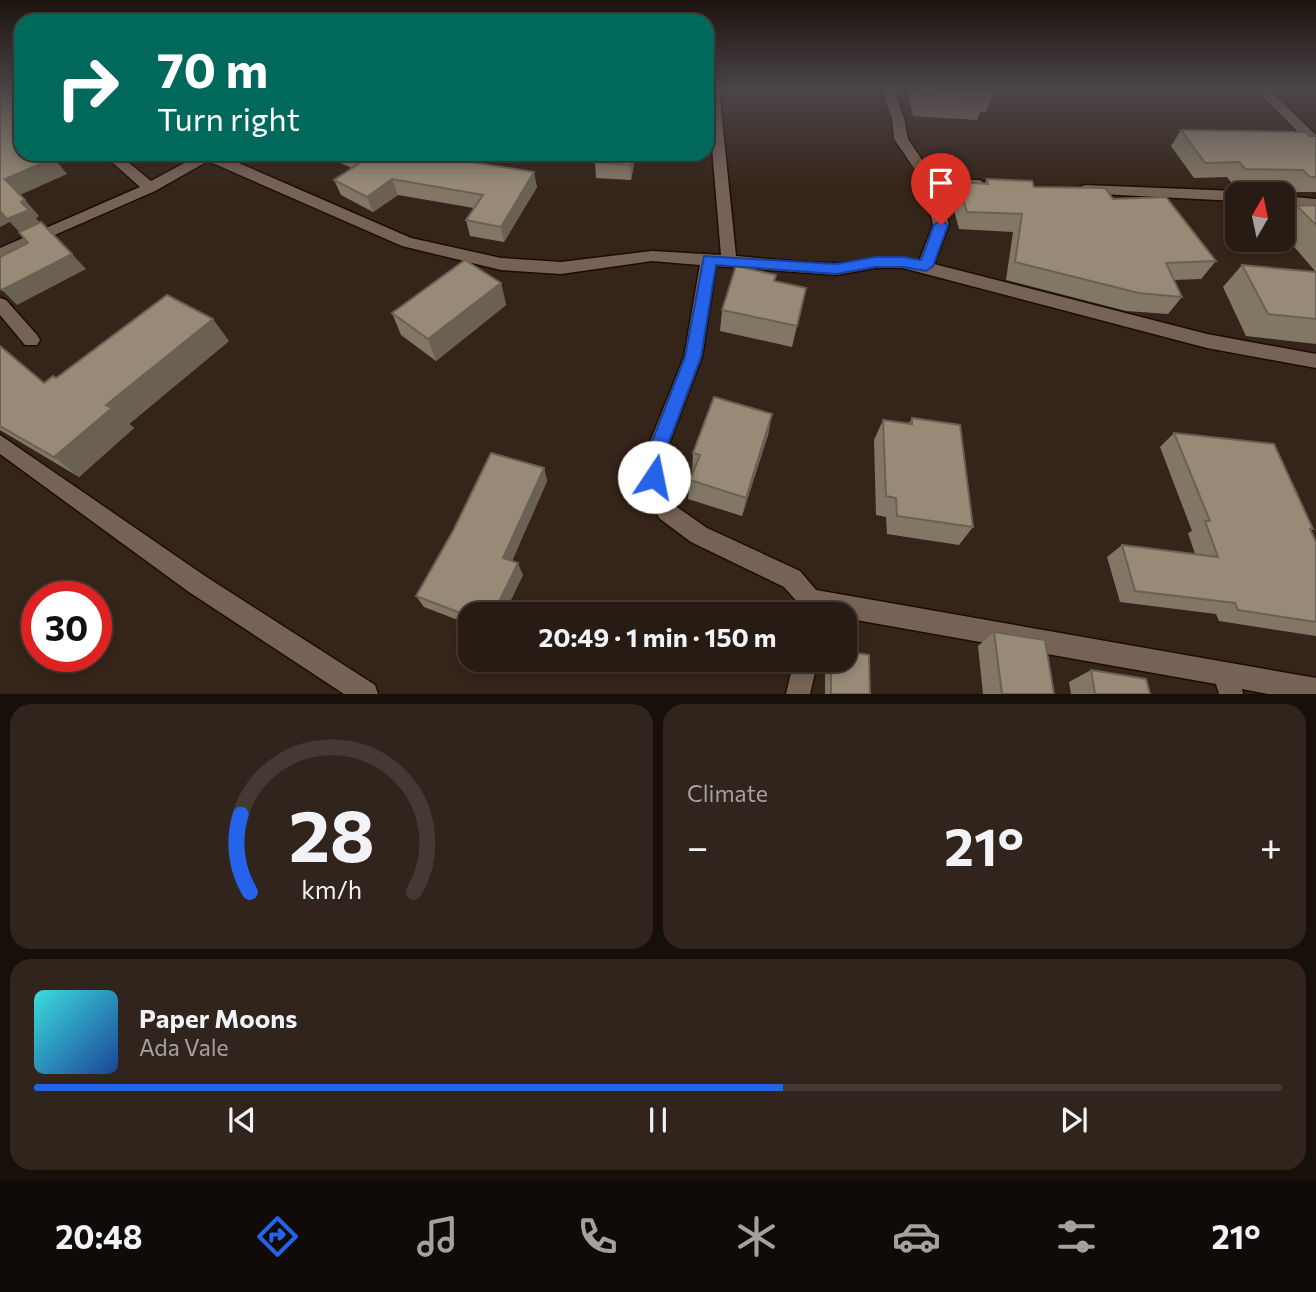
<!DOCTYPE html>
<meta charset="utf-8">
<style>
body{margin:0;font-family:Commissioner,sans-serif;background:#30241c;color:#f1f3f6;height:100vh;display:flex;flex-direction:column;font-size:26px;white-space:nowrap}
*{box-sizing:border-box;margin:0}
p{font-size:23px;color:#a5a1a0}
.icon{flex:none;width:38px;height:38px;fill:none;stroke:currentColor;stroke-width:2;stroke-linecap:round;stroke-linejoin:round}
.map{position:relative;height:694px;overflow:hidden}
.details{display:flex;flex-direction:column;gap:10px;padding:10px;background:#160f0a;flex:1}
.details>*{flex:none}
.hud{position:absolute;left:14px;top:14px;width:700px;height:147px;border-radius:21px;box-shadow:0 4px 10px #0003,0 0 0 2px #443933;background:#00695c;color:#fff;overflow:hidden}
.needle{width:46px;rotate:9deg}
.controls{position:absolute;left:1225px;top:182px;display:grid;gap:14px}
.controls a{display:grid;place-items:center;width:70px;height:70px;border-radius:14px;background:#281b13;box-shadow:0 4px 10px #0003,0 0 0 2px #443933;font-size:35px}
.speed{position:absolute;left:21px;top:581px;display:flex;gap:14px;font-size:35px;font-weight:700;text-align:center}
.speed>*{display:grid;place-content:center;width:91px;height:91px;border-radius:50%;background:#281b13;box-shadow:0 4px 10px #0003,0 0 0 2px #443933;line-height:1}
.speed .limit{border:10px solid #d22;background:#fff;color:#111}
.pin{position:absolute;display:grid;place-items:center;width:60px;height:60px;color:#fff;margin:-72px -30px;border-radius:50% 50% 50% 0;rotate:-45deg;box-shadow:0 0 7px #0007}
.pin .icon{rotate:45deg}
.me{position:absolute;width:77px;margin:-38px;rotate:11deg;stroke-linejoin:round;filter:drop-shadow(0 0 5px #0008)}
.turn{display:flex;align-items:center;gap:24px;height:147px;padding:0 28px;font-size:32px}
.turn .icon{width:91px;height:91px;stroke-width:2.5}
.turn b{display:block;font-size:49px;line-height:60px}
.big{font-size:52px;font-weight:700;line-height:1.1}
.details .widget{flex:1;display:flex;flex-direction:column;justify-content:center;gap:10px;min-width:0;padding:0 24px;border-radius:21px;background:#30241c}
.details .dial{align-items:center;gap:0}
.dial svg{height:182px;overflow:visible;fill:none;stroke:#443933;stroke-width:7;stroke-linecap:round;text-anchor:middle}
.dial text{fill:#f1f3f6;stroke:none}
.song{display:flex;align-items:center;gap:21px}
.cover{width:84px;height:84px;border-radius:10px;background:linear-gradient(135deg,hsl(180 70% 55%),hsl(220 70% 35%))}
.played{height:7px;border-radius:4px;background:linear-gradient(90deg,#2563eb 60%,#443933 60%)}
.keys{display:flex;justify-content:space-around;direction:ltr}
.heat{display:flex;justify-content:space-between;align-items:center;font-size:38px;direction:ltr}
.details .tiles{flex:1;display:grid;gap:10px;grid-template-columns:1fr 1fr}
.widget:last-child{grid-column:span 2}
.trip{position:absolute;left:458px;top:602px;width:399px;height:70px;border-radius:21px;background:#281b13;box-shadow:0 4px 10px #0003,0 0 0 2px #443933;font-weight:700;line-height:70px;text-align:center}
.tabs{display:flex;height:112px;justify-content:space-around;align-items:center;background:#100b08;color:#a5a1a0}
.tabs .icon{width:49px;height:49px}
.tabs .on{color:#2563eb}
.tabs b{font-size:32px;color:#f1f3f6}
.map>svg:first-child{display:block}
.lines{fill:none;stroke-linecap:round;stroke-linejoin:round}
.minor-casing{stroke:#1c0d04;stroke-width:3}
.minor{fill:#776356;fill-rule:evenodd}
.wall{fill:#827765}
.shaded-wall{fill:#6a6153}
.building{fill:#978a76;stroke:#6a6153;stroke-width:2}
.route{fill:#2563eb;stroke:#184099;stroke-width:2}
</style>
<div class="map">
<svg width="1316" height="694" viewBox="0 0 1316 694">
<rect width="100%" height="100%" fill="#352419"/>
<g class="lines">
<defs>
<g id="minor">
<path d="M707 89H719L736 256C769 259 801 263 834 263 866 263 884 252 919 261L933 225 924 183 894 139 892 118 881 89H893L904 118 908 139 935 179 980 180 987 185 980 190 939 188 949 225 934 264 1207 334 1316 354V368L1207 348 903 268H875L836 275 716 266 702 357 668 447 664 477 674 505 707 528 800 571 816 590 1316 678V694H1268L1242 689 1243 694H1219L1216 684 845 618V614H802L800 605 784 587 691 542 659 518 644 477 648 447 684 357 700 265 652 261 561 274 501 270 402 246 208 161 155 191 0 259V248L140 187 103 154H118L151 181 201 154H218L411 238 501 258 561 262 652 251 721 255Z"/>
<polygon points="1255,89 1269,89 1316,135 1316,146 1311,145"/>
<polygon points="1085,185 1237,191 1243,194 1237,194 1237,201 1080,193 1078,190 1080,187"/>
<polygon points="1283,196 1316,199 1316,209 1283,206"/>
<polygon points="0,298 6,300 37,335 40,340 37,345 25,345 0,315"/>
<polygon points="0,435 205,576 375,685 378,694 344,694 189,592 0,454"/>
<polygon points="794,660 818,660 810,694 786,694"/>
</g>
</defs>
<use href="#minor" class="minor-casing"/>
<use href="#minor" class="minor"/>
</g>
<g class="wall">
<polygon points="907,89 994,89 995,90 986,112 980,112 977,120 913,116"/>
<polygon points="1181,130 1316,136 1316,192 1296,192 1290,185 1233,185 1227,177 1194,178 1171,146"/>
<polygon points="333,154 442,154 537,187 504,242 470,236 466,220 474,208 398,195 373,212 341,195 334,180 352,168 336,161"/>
<polygon points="597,154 636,154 631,180 596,178 595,162"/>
<polygon points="987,179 1113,199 1216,261 1201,279 1174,280 1182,297 1168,314 1126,311 1006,280 1013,232 959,229 951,199 958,182 985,183"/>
<polygon points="1316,205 1316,272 1283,234 1283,222 1297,206"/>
<polygon points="1242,265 1316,272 1316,344 1246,336 1223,287"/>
<polygon points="776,275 775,281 806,288 792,347 720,331 722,310"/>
<polygon points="501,283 506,305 436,361 401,335 392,313"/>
<polygon points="229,341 129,424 134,428 79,477 0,430 0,346 44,383 56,378"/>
<polygon points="772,414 768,435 742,516 688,499 690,480 693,472 692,472 693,453"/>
<polygon points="912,418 973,527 959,545 887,534 886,517 876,515 874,440 883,420 909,423"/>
<polygon points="1174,433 1313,529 1311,531 1316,542 1316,636 1219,621 1216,614 1120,602 1107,557 1122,545 1195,554 1188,533 1192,531 1160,447"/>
<polygon points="544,468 547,481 512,561 523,575 504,614 471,614 471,625 424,607 416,596"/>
<polygon points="994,632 1054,694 983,694 978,646"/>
<polygon points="825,660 845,660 870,694 825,694"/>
<polygon points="1091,670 1150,694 1071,694 1069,682"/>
</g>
<g class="shaded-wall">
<polygon points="633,154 636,154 631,180 630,165"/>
<polygon points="54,158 67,174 20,195 5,179"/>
<polygon points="534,172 537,187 504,242 501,227"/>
<polygon points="392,179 398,195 373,212 367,197"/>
<polygon points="25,200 39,216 36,218 43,226 22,235 10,222 0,227 0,211"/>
<polygon points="72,254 86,269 17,305 2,290"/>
<polygon points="501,283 506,305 436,361 428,339"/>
<polygon points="213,319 229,341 129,424 134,428 79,477 54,457 106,405"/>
<polygon points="772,414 768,435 742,516 746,498"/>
<polygon points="544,468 547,481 508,570 503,558"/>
<polygon points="518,563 523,575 504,614 493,614"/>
</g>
<g class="building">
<polygon points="0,89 21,89 21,154 51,154 54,158 5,179 25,200 21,202 29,210 7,219 0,211"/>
<polygon points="918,89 983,89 985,98 919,94"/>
<polygon points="1181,130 1306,132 1309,136 1316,136 1316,177 1310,177 1303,170 1245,169 1239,162 1205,163"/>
<polygon points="348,154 442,154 453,159 534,172 501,227 466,220 483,195 392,179 367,197 334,180 363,161"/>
<polygon points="597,154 633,154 630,165 595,162"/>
<polygon points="987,179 1032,181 1034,187 1105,188 1113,199 1166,197 1216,261 1166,263 1182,297 1139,293 1015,262 1022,214 967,212 958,182 988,184"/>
<polygon points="1316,205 1316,225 1297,206"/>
<polygon points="41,222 72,254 2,290 0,288 0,257 28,243 19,232"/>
<polygon points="465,260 501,283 428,339 392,313"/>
<polygon points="1242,265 1316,272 1316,319 1268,314"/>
<polygon points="736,266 776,275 774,281 806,288 797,326 722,310"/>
<polygon points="167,295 213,319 106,405 112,408 54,457 0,426 0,346 44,383 53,376 56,378"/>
<polygon points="714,397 772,414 746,498 690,480 700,455 693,453"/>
<polygon points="912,418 960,425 973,527 897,516 896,498 886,496 883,420 912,424"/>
<polygon points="1174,433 1274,444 1313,529 1310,529 1316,542 1316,622 1238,610 1235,603 1135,591 1122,545 1218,557 1205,521 1210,521"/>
<polygon points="491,453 544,468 503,558 518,563 493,614 471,614 471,617 416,596 453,531"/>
<polygon points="994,632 1045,640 1054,694 1002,694"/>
<polygon points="845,651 869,655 870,694 831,694 831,660 845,660"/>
<polygon points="1091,670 1146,679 1150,694 1095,694"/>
</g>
<linearGradient id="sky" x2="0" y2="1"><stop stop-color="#1d140e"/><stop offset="0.48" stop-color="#4b4549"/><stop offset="1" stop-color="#4b4549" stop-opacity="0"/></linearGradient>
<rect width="1316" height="187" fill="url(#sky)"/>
<polygon class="route" points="941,220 948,225 933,266 926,271 903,267 875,267 836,274 716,265 701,357 667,447 660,482 654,485 647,482 644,477 650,447 685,357 704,256 836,264 875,257 903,257 921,260 934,225"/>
</svg>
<div class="controls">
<a><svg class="needle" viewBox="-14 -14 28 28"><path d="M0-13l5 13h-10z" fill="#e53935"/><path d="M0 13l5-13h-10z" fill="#a5a1a0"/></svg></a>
</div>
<div class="speed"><div class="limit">30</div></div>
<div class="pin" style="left:941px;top:225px;background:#d93025"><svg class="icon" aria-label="arrive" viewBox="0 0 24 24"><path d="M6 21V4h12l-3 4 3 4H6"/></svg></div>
<svg class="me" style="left:654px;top:477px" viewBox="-20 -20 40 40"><circle r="19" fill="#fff"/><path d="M0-13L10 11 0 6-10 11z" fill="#2563eb"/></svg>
<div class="trip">20:49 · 1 min · 150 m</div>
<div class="hud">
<div class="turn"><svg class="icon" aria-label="right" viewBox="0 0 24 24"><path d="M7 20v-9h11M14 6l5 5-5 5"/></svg><div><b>70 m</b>Turn right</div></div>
</div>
</div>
<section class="details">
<div class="tiles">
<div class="widget dial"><svg viewBox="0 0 100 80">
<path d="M14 69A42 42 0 1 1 86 69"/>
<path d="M14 69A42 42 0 0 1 10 35" stroke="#2563eb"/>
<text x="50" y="56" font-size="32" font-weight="700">28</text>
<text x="50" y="72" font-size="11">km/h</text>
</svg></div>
<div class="widget"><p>Climate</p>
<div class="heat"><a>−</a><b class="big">21°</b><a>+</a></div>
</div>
<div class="widget">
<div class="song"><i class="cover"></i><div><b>Paper Moons</b><p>Ada Vale</p></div></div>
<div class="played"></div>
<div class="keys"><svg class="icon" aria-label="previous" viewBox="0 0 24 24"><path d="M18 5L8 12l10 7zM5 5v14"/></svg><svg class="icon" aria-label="pause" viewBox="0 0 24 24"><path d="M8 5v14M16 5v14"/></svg><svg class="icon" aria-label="next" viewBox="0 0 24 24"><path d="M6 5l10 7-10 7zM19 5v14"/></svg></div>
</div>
</div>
</section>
<nav class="tabs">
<b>20:48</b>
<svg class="icon on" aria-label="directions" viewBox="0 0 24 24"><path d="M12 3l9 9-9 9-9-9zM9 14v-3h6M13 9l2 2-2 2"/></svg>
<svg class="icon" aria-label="music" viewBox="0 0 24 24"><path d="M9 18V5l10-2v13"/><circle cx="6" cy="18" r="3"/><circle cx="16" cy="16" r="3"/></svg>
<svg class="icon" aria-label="phone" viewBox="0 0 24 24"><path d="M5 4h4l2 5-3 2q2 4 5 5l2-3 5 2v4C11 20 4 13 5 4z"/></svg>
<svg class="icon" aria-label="climate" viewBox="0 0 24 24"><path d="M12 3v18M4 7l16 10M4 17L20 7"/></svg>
<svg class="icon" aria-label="car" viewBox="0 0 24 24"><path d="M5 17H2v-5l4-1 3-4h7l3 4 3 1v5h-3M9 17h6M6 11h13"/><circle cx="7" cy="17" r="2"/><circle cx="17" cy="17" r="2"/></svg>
<svg class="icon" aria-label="filters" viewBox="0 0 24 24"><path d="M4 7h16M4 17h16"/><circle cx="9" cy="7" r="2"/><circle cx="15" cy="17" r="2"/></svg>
<b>21°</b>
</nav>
